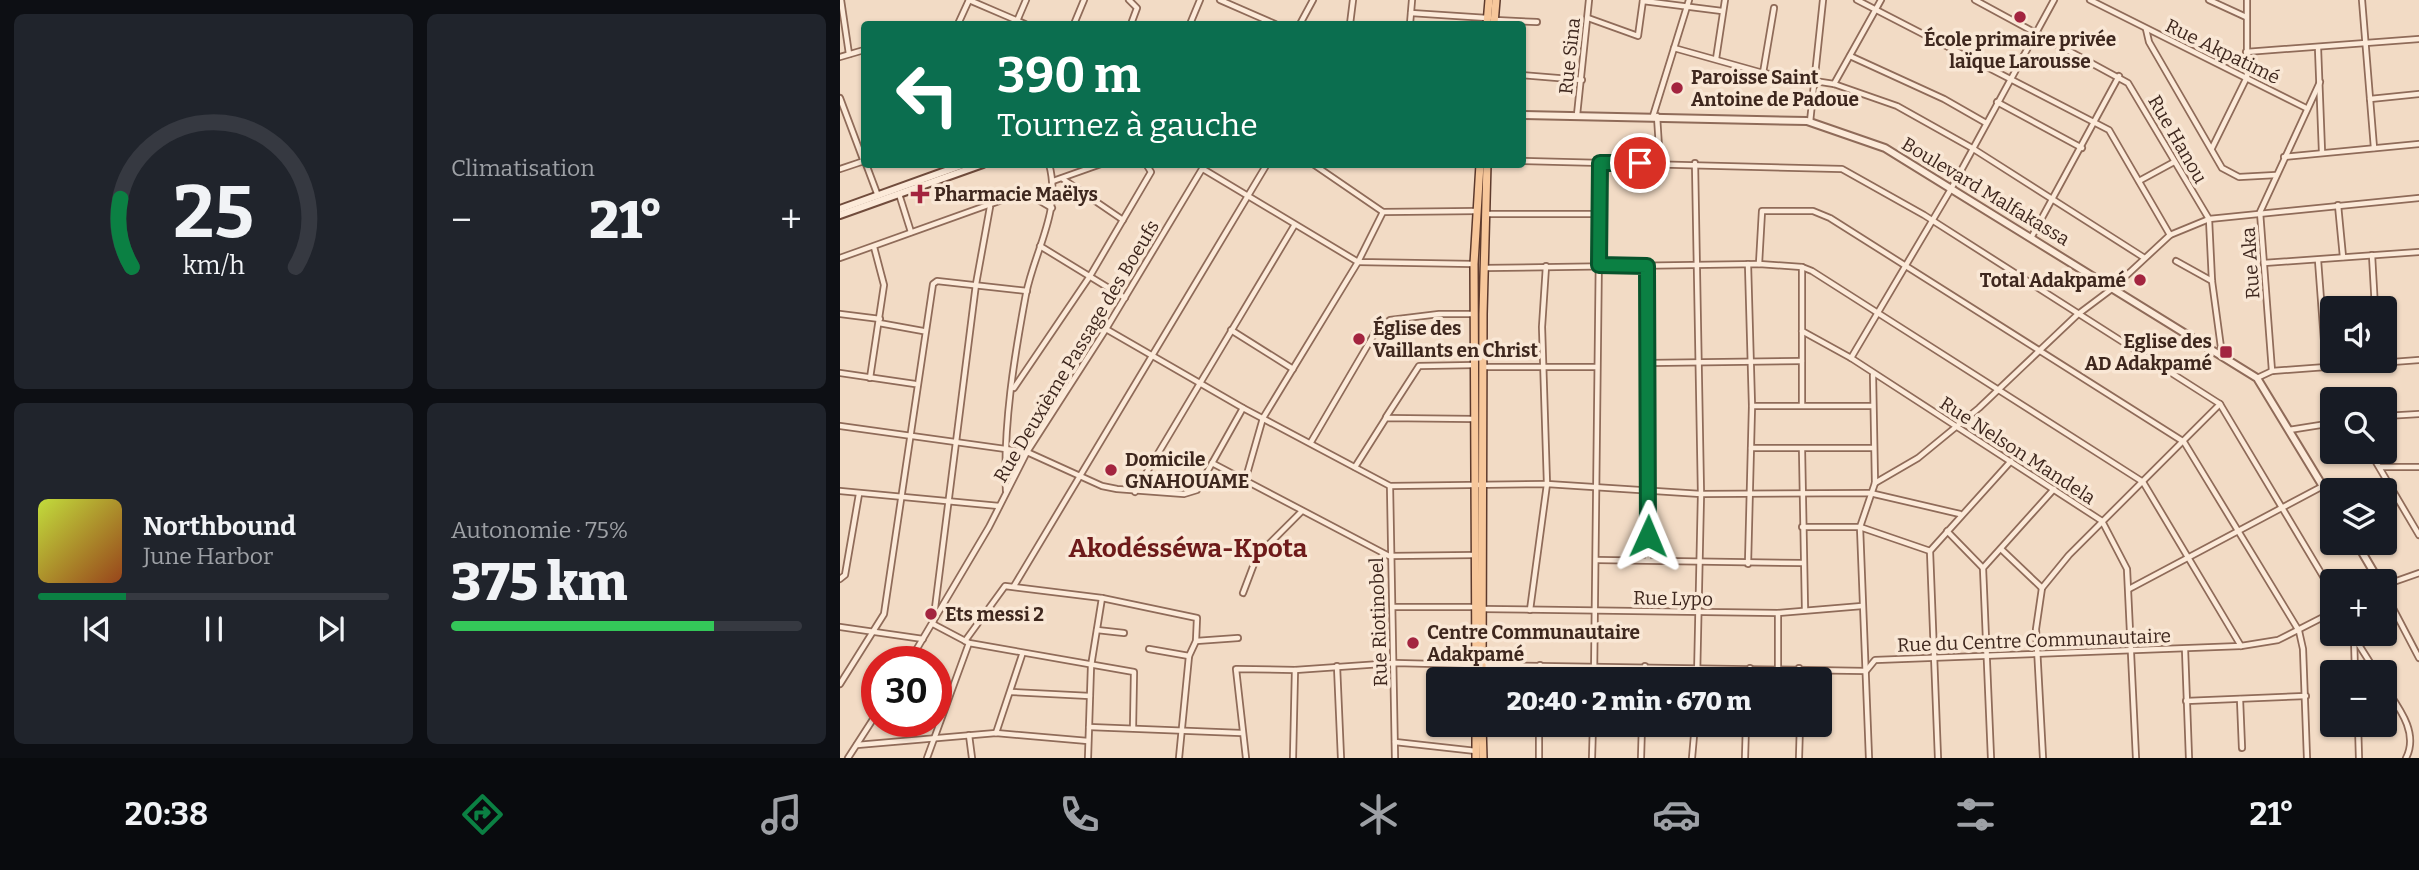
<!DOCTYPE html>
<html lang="fr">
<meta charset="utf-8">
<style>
body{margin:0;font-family:Bitter,serif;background:#20242c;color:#f1f3f6;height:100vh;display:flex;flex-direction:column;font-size:26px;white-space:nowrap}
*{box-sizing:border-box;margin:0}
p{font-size:23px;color:#9ea1a6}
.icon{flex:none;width:38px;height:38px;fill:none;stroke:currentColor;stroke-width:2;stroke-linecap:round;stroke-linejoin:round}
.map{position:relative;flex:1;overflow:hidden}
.side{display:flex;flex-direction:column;gap:14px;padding:14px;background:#0d0f14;width:840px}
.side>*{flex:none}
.top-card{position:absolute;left:21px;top:21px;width:665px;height:147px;border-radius:7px;box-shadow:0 2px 5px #0004;background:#0b6e4f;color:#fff;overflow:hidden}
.tools{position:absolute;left:1480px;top:296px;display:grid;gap:14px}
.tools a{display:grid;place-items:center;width:77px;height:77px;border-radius:7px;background:#171b24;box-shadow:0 2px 5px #0004;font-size:35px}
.speed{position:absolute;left:21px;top:646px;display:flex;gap:14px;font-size:35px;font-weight:700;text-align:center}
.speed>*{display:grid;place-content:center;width:91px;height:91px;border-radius:50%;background:#171b24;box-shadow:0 2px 5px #0004;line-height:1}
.speed .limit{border:10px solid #d22;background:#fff;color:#111}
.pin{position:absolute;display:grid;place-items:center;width:60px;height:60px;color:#fff;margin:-30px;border:4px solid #fff;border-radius:50%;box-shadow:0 2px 7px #0007}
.me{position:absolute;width:77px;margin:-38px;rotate:1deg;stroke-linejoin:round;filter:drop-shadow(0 0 5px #0008)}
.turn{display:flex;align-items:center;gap:24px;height:147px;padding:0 21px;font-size:32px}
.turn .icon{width:91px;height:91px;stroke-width:2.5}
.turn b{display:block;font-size:49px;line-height:60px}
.big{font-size:52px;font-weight:800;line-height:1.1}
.side .card{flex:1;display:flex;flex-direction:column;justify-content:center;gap:10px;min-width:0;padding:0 24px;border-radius:10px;background:#20242c}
.side .dial{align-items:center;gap:0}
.dial svg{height:182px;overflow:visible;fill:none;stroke:#363941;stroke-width:7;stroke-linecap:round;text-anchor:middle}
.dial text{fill:#f1f3f6;stroke:none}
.song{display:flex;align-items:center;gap:21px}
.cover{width:84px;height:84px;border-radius:10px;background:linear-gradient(135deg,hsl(70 70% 55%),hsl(20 70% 35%))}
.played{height:7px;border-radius:4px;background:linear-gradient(90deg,#0b8043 25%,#363941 25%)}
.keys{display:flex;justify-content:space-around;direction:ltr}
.heat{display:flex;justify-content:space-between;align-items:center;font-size:38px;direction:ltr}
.charge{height:10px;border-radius:5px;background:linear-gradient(90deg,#34c759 75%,#363941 0)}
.side .tiles{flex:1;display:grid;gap:14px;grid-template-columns:repeat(2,1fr)}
.trip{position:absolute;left:586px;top:667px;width:406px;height:70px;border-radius:7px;background:#171b24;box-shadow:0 2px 5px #0004;font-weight:800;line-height:70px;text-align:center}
.dock{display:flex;height:112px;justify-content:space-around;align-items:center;background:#090b0e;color:#9ea1a6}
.dock .icon{width:49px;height:49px}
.dock .active{color:#0b8043}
.dock b{font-size:32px;color:#f1f3f6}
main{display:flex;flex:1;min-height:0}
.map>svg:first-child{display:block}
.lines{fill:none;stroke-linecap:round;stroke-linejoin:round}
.minor-casing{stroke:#8f6b59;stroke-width:8}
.tertiary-casing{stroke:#8f6b59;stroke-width:10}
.secondary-casing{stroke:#714c3c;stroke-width:10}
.primary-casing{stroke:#5d3a2d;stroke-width:10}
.minor{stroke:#fcead9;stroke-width:4.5}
.tertiary{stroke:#fcead9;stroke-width:6}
.secondary{stroke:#fcead9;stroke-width:6}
.primary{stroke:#f7c79b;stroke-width:7}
.route-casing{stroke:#07532c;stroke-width:18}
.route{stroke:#0b8043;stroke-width:12}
.poi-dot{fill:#a3243f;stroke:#f9e7d5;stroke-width:2.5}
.labels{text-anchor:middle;stroke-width:7;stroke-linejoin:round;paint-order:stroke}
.poi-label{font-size:19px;font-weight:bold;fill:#3e271e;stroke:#f9e7d5;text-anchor:start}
.street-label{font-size:19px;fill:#3e271e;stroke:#f9e7d5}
.district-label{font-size:26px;font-weight:bold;fill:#6e1a1a;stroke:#f9e7d5}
</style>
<main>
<section class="side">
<div class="tiles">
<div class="card dial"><svg viewBox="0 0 100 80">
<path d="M14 69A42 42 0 1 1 86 69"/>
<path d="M14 69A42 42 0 0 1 9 39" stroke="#0b8043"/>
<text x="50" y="56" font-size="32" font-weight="700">25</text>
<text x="50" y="72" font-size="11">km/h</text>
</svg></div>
<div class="card"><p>Climatisation</p>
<div class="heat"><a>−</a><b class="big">21°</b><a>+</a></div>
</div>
<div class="card">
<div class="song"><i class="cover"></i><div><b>Northbound</b><p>June Harbor</p></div></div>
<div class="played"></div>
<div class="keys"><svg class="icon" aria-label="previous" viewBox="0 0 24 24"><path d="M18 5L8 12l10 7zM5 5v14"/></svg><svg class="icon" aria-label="pause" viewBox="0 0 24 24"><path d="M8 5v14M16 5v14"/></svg><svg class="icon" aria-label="next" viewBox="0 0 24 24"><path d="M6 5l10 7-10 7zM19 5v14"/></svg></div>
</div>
<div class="card"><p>Autonomie · 75%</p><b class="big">375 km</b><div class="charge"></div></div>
</div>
</section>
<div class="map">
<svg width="1579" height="758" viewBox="0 0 1579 758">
<rect width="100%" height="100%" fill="#f2dbc5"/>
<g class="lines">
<defs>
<g id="minor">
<polyline points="1,0 9,54"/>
<polyline points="129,0 185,24"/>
<polyline points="289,0 297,8 291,24"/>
<polyline points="380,0 435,24"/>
<polyline points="1017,0 1269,130 1330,235"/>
<polyline points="1135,0 1288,83 1369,219 1372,281 1382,355"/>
<polyline points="1250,0 1466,108"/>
<polyline points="1369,0 1406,17"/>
<polyline points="1522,0 1534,148"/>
<polyline points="803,1 882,11"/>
<polyline points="571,13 647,18"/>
<polyline points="748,18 798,36 803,0"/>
<polyline points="655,20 697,22"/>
<polyline points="177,21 186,0"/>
<polyline points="118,24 129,0"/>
<polyline points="234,24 244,0"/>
<polyline points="350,24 360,0"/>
<polyline points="460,24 473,0"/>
<polyline points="510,24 513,0"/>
<polyline points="570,24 572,0"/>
<polyline points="1306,29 1309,42 1382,168 1399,177 1436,175"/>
<polyline points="834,48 923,73 994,84 1057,106 1132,148 1303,257"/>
<polyline points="1478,48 1482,152"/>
<polyline points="1406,52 1579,39"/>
<polyline points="1010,56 1104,99 1146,123"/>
<polyline points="0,57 24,50"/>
<polyline points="876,59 885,0"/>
<polyline points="923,73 934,8"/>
<polyline points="682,75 742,80"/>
<polyline points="994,84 1041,0"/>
<polyline points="0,98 24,162"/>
<polyline points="1530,99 1579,94"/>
<polyline points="1157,102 1242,148"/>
<polyline points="737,115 749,0"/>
<polyline points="813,116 849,0"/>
<polyline points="817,116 820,163"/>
<polyline points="970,122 983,0"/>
<polyline points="1372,148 1407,77 1407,0"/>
<polyline points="1444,157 1579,144"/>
<polyline points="682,161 1002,169 1084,215 1380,404 1493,593"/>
<polyline points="855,163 861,494 857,679"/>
<polyline points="26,164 38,196"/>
<polyline points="0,169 24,161"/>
<polyline points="363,169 518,262 633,264"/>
<polyline points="223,179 283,220"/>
<polyline points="213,181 261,164"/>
<polyline points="1299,181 1334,162"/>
<polyline points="59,194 71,232"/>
<polyline points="1498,205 1503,257"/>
<polyline points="150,207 136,284 93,624 129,643 294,672 293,728"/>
<polyline points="543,212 637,211"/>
<polyline points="645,214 760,214"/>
<polyline points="1191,238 1279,76"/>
<polyline points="200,246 285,298"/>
<polyline points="1532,255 1535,308"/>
<polyline points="0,258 176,195 190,195 212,208"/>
<polyline points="1478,260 1486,367"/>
<polyline points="1336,261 1372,281"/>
<polyline points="1424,263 1579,252"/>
<polyline points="908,264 912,406 908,564"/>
<polyline points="919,264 922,211 973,211 990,218 1344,442 1459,631 1463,649 1467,758"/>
<polyline points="807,266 808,559"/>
<polyline points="644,268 919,264 962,267 972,271 1303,482 1401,646"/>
<polyline points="0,314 40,319"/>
<polyline points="39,323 83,331"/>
<polyline points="266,329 403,408 550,486 707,484 861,494 1030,493 1120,514"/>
<polyline points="391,330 453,369"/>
<polyline points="962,331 1011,358 1262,521 1287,569 1296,758"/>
<polyline points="1011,358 1111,189 1214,0"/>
<polyline points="808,363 962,361"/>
<polyline points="643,367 756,367"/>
<polyline points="1432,371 1420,212 1480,82"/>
<polyline points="0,373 75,384"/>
<polyline points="30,378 44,285 34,247"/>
<polyline points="1417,378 1432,371 1579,360"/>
<polyline points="174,388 250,276 311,172 306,164"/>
<polyline points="962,404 962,267"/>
<polyline points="912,406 1032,406"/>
<polyline points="1545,416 1579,414"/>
<polyline points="546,417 579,366 635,365"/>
<polyline points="0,426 187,452 262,486 277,489 344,494 357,490 403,408"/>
<polyline points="1449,430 1493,423"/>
<polyline points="471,442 536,331 550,320 599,314 634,314"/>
<polyline points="911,448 1032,448"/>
<polyline points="962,449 965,609"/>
<polyline points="1530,452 1579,535"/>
<polyline points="372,463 549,556 635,555"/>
<polyline points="515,467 546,418 634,419"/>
<polyline points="1540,467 1579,467"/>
<polyline points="405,481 423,418 518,262 543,212 473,164"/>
<polyline points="1035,483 1078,458 1139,408 1237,315 1273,288 1330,235 1369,219 1579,198"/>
<polyline points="550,486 555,758"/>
<polyline points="0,491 159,506"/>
<path d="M166 491C163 426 174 358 186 294 195 249 222 211 209 164"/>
<polyline points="295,492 454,226"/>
<polyline points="962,527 1020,527 1090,551"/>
<polyline points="1107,531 1143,568"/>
<polyline points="1161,549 1202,588"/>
<polyline points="757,560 963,563"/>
<polyline points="0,579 5,575 19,494"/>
<polyline points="1545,585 1579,573"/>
<polyline points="174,586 427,164"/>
<polyline points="1289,589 1483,486"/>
<polyline points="403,593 417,556 462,511"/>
<polyline points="1545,593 1579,658"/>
<polyline points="554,607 634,607"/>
<polyline points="643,609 938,613 1022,606"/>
<polyline points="690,610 707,484 702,327 706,266"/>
<polyline points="938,613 938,668"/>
<polyline points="0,627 83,639"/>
<polyline points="257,630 284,633"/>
<polyline points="1512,634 1536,672"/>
<polyline points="1514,638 1515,672"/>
<polyline points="125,641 165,586 262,598 357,618 356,641 349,656 339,758"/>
<polyline points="356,641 398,638"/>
<polyline points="309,649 349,656"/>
<polyline points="1345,649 1349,758"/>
<polyline points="69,662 149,527 187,452 266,329 365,164"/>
<polyline points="642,665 1026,671 1035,660 1401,646 1438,640 1493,612"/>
<polyline points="497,666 501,758"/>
<polyline points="959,668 959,679"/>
<polyline points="700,679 700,665"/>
<polyline points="754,679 760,163"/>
<polyline points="804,679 805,666"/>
<polyline points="909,679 910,668"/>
<polyline points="0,684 44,614 93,284 97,281 187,291"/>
<path d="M1545 687C1559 708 1579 733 1566 758"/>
<polyline points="171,692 250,696"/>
<polyline points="1400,699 1402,748"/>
<polyline points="1346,701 1466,696"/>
<polyline points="1518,724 1519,758"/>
<polyline points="249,727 401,733"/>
<polyline points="156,733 182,655"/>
<polyline points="129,735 132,758"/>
<polyline points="555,742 636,751"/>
<polyline points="17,745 156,733 248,741"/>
<polyline points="8,758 37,713"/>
<polyline points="87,758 129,643"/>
<polyline points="248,758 251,666 262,598"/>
<polyline points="406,758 396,669 455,670 555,663 635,665"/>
<polyline points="453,758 455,670"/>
<polyline points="699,758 699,724"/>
<polyline points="752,758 753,724"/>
<polyline points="801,758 802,724"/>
<polyline points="852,758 855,724"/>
<polyline points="905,758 906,724"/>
<polyline points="959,758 960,724"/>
<polyline points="1029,758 1020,527 1035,483 1033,375"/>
<polyline points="1098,758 1090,551 1171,461"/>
<polyline points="1151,758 1143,568 1214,489"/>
<polyline points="1203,758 1196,629 1202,588 1229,555 1380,404"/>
</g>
<g id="tertiary">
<polyline points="682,115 967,121 1045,148 1417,378 1493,503"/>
<polyline points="1516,542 1539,581"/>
</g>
<g id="secondary">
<polyline points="0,209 125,164"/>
<polyline points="0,215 143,164"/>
</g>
<g id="primary">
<polyline points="647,24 649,0"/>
<polyline points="654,24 656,0"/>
<polyline points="636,679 634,264 640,164"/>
<polyline points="642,679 643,314 647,164"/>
<polyline points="636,724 636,758"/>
<polyline points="642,724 643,758"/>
</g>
</defs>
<use href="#minor" class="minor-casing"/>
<use href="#tertiary" class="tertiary-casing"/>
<use href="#secondary" class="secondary-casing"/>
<use href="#primary" class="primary-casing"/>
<use href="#minor" class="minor"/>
<use href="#tertiary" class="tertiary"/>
<use href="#secondary" class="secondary"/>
<use href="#primary" class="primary"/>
</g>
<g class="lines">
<defs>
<polyline id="route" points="800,163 760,163 759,265 807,266 808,536"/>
</defs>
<use href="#route" class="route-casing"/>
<use href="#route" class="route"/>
</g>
<g class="poi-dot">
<circle cx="1180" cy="17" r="7"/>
<circle cx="837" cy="88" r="7"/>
<path d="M76.5 183.5h7v7h7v7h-7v7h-7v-7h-7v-7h7z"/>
<circle cx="1300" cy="280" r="7"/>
<circle cx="519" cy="339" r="7"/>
<rect x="1379" y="345" width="14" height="14" rx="3.5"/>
<circle cx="271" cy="470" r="7"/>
<circle cx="91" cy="614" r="7"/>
<circle cx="573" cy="643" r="7"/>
</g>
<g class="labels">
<g class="poi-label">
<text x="1180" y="46" text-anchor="middle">École primaire privée<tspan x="1180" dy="22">laïque Larousse</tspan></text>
<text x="851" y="84">Paroisse Saint<tspan x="851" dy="22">Antoine de Padoue</tspan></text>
<text x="94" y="201">Pharmacie Maëlys</text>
<text x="1286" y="287" text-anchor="end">Total Adakpamé</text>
<text x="533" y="335">Église des<tspan x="533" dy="22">Vaillants en Christ</tspan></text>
<text x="1372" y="348" text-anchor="end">Eglise des<tspan x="1372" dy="22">AD Adakpamé</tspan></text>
<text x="285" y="466">Domicile<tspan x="285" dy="22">GNAHOUAME</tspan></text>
<text x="105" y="621">Ets messi 2</text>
<text x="587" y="639">Centre Communautaire<tspan x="587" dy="22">Adakpamé</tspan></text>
</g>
<g class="street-label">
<text transform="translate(1383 51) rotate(26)" y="7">Rue Akpatimé</text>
<text transform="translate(729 56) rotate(-84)" y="7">Rue Sina</text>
<text transform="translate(1338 139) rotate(60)" y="7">Rue Hanou</text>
<text transform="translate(1146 191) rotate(31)" y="7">Boulevard Malfakassa</text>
<text transform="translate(1410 263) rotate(-94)" y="7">Rue Aka</text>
<text transform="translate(236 351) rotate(-59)" y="7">Rue Deuxième Passage des Boeufs</text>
<text transform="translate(1178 450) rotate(33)" y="7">Rue Nelson Mandela</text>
<text transform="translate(833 598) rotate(1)" y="7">Rue Lypo</text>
<text transform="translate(538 622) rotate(-92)" y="7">Rue Riotinobel</text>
<text transform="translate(1194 640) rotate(-2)" y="7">Rue du Centre Communautaire</text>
</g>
<g class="district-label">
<text x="348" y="557">Akodésséwa-Kpota</text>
</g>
</g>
</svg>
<div class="tools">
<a><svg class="icon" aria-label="sound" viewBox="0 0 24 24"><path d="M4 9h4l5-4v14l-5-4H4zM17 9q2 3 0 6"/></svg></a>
<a><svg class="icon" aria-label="search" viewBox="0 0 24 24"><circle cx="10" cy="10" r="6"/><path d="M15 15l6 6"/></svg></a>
<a><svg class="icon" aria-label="layers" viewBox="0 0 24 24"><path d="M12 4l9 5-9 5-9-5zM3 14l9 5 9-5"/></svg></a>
<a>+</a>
<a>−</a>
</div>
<div class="speed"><div class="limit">30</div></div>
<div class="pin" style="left:800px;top:163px;background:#d93025"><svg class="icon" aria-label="arrive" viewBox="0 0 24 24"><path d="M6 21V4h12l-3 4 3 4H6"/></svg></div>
<svg class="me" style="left:808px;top:536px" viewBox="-20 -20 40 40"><path d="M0-17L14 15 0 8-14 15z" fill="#0b8043" stroke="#fff" stroke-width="4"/></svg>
<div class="trip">20:40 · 2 min · 670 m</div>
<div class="top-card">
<div class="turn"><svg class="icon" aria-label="left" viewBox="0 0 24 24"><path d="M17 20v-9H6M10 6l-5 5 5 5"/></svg><div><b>390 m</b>Tournez à gauche</div></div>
</div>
</div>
</main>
<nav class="dock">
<b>20:38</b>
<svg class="icon active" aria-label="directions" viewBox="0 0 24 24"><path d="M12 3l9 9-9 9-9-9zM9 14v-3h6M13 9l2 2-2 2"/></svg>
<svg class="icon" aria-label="music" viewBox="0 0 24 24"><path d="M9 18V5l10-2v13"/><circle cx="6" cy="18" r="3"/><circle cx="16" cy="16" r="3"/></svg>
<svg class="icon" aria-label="phone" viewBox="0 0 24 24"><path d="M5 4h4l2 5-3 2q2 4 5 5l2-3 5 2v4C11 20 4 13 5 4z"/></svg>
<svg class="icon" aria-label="climate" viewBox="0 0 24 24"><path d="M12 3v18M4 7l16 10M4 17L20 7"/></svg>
<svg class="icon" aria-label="car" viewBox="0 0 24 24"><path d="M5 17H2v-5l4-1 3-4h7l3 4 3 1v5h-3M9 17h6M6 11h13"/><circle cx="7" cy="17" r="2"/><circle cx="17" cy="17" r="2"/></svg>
<svg class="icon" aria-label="filters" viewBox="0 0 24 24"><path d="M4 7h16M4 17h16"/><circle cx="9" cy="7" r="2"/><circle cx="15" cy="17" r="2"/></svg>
<b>21°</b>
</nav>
